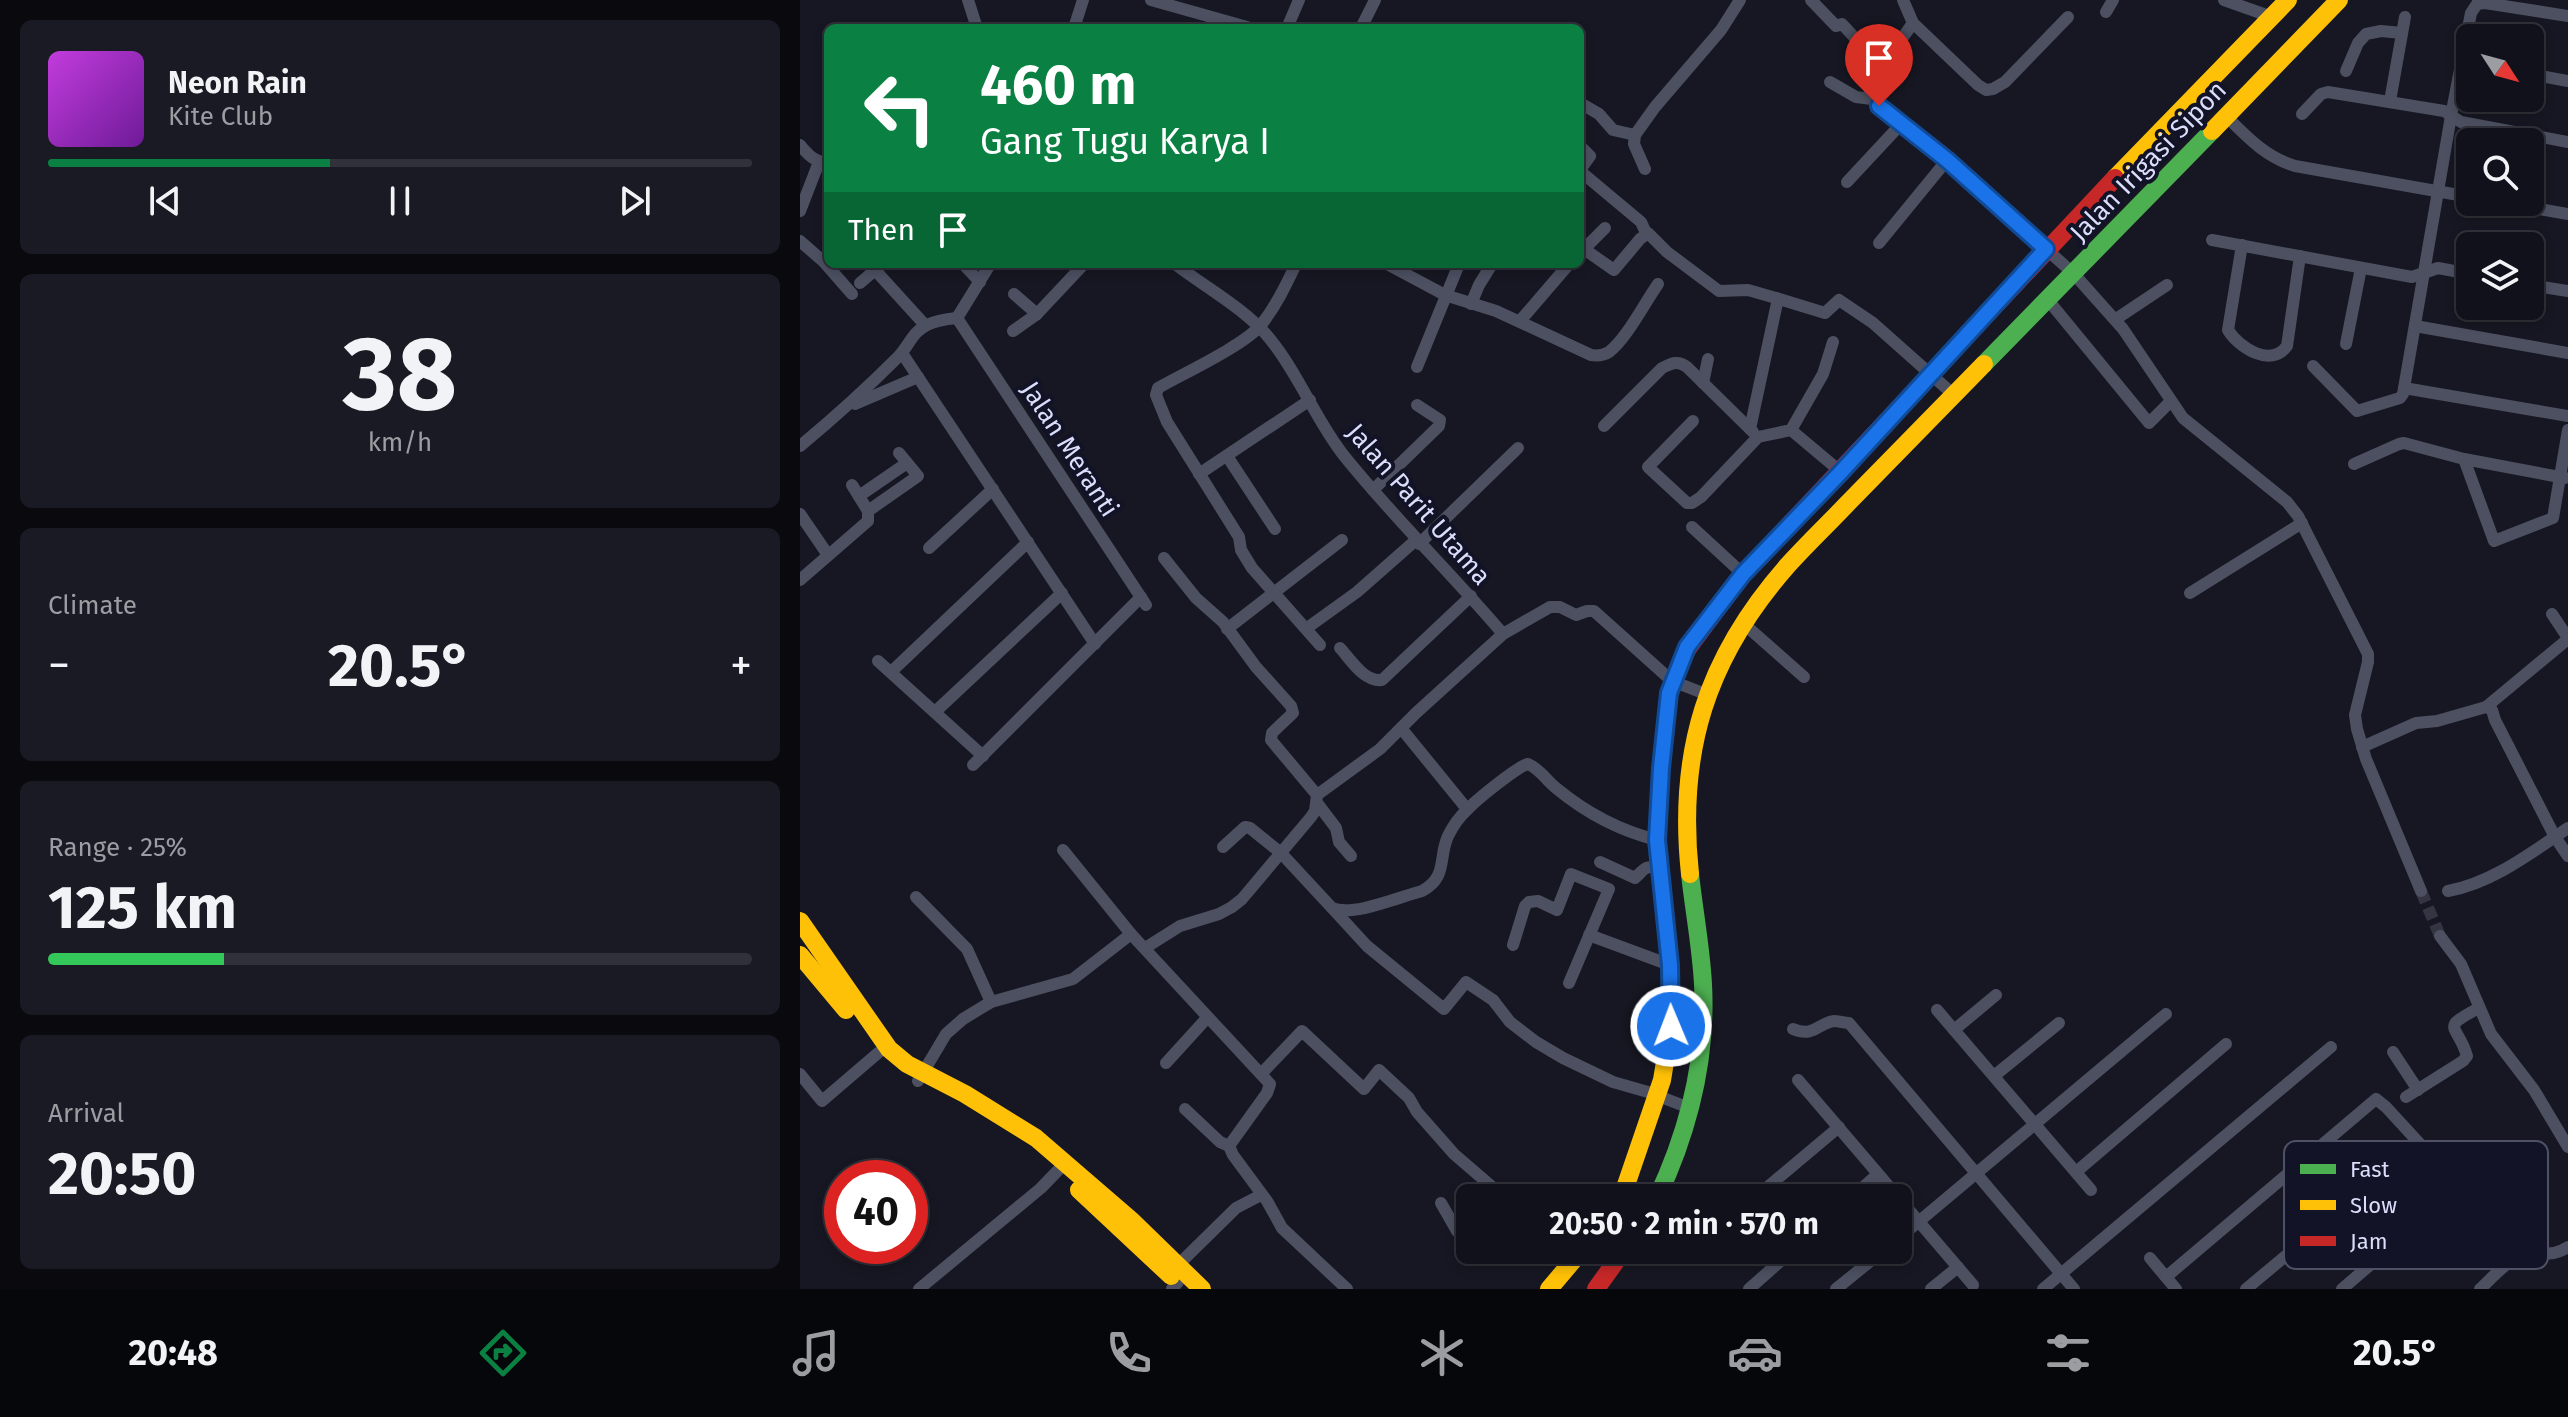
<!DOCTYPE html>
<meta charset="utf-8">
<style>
body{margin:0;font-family:"Fira Sans",sans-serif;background:#191a23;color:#f1f3f6;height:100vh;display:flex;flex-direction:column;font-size:30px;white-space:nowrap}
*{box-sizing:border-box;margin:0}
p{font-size:26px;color:#9c9da2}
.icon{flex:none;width:44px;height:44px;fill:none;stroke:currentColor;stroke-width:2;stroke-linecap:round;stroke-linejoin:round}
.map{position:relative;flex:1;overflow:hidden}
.details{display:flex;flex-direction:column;gap:20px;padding:20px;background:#09090e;width:800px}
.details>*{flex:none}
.top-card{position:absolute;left:24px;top:24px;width:760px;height:244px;border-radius:12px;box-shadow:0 4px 12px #0003,0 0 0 2px #303139;background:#0b8043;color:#fff;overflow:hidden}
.needle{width:52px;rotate:126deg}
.buttons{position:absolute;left:1656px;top:24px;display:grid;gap:16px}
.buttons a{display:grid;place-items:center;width:88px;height:88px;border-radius:12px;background:#10111a;box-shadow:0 4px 12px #0003,0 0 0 2px #303139;font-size:40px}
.speed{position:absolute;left:24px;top:1160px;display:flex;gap:16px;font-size:40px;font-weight:700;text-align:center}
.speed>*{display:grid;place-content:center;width:104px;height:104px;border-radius:50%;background:#10111a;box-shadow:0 4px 12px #0003,0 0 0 2px #303139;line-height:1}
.speed .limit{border:12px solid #d22;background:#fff;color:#111}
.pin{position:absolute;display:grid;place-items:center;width:68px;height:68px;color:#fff;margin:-82px -34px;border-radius:50% 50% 50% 0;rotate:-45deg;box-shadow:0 0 8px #0007}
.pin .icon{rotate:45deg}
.me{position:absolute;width:88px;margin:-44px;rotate:359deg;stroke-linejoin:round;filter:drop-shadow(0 0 6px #0008)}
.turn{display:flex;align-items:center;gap:28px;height:168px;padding:0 24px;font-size:36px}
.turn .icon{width:104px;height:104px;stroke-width:2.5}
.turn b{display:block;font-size:56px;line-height:68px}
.then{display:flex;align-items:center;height:76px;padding:0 24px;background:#0003;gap:16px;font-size:30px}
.big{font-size:60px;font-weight:700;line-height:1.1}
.details .card{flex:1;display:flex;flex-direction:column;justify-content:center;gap:12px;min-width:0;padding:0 28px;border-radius:12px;background:#191a23}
.details .dial{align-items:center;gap:0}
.dial b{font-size:104px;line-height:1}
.song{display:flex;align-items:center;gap:24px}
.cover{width:96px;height:96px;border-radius:12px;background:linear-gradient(135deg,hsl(290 70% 55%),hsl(280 70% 35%))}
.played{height:8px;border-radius:4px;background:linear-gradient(90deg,#0b8043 40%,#303139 40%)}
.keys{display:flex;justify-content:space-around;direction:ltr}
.heat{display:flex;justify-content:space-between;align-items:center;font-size:44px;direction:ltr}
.charge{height:12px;border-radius:6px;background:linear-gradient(90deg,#34c759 25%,#303139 0)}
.trip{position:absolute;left:656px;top:1184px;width:456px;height:80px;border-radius:12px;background:#10111a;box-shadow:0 4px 12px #0003,0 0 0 2px #303139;font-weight:700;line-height:80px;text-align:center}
.tabs{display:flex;height:128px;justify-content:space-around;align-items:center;background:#06070a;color:#9c9da2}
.tabs .icon{width:56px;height:56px}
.tabs .on{color:#0b8043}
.tabs b{font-size:36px;color:#f1f3f6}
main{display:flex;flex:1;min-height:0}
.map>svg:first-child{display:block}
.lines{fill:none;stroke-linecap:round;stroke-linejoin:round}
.street-tunnel{stroke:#343543;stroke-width:12;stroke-dasharray:12 6;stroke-linecap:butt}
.street{stroke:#4c5061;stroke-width:12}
.fast{stroke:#4caf50;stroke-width:18}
.slow{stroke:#ffc107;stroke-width:18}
.jam{stroke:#c62828;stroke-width:18}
.route-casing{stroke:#114b97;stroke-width:20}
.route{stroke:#1a73e8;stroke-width:14}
.labels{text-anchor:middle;stroke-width:8;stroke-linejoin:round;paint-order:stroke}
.street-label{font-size:26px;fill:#dbdefb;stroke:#121326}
.key{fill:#121326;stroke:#4e5066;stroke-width:2}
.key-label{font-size:22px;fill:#dbdefb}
</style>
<main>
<section class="details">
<div class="card">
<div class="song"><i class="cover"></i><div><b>Neon Rain</b><p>Kite Club</p></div></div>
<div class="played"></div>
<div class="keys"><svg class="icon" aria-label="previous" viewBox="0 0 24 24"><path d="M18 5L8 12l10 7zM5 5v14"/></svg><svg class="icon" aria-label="pause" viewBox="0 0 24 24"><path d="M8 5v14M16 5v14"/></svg><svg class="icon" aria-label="next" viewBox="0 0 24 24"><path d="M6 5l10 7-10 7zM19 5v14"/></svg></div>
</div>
<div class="card dial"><b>38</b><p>km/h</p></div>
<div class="card"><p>Climate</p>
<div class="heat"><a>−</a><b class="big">20.5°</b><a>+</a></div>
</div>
<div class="card"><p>Range · 25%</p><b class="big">125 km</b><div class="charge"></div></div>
<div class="card"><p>Arrival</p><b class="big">20:50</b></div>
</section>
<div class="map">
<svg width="1768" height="1289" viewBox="0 0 1768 1289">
<rect width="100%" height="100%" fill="#161722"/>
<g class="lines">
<polyline class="street-tunnel" points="1621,891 1640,936"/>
<g class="street">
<polyline points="168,0 177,28"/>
<polyline points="351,0 447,27"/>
<polyline points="1011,0 1036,26 1042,24 1082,67"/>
<polyline points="1103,0 1113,23 1178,85 1186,90 1193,89 1205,82 1268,17"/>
<polyline points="1424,0 1472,17"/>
<polyline points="1306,12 1313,0"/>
<polyline points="1113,23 1071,82 1070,91 1072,99 1147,160 1274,274 1323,329 1383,418 1487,502 1498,516 1568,654 1568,662 1555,715 1557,729 1566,759 1621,891"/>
<polyline points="274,28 283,0"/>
<polyline points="487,28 499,0"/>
<polyline points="561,28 575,0"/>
<polyline points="1546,71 1558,43 1566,34 1581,31 1602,33"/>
<polyline points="1730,74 1768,81"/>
<polyline points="1030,82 1056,97 1072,99"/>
<polyline points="1590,101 1605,17"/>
<polyline points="780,103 799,114 813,130 835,135"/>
<polyline points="1502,114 1521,94 1528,92 1644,111 1661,122 1768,142"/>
<path d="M1427 117C1448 138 1466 157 1495 166L1670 197"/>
<path d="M0 145C8 155 15 162 28 163"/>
<polyline points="780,146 790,156 780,170"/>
<polyline points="845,169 834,144 835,135 855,107 921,30 940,0"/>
<polyline points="780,171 841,222 846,233"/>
<polyline points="1047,182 1102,123"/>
<polyline points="1699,202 1768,214"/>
<polyline points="0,211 19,162"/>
<polyline points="1412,240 1612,277 1638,268 1670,274"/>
<polyline points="0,241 24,262 52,294"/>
<polyline points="1079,243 1147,160"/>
<path d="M1442 245 1428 330C1439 348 1471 368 1487 346L1500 256"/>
<polyline points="784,249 814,270 840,239 848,233 867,252 919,291 948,290 976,298 977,303 950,429"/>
<polyline points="780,253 805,228"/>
<polyline points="163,264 180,282"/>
<path d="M375 264C405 287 447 310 470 339 500 376 516 421 545 457 595 519 652 574 703 634"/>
<path d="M496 264C486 285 476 306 461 325 443 346 384 373 358 388L356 395 367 422 439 537 441 550 452 568 520 645"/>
<path d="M587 264 645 295 696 311 791 355C798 356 803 356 809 352 827 338 844 304 858 284"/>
<polyline points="75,270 125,325"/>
<polyline points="60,283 82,264"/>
<polyline points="1730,285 1768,291"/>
<polyline points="214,294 237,314"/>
<polyline points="976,298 1025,313 1039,300 1073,323 1154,395"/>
<polyline points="1248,300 1349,423 1371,401"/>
<polyline points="671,304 679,285 692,264"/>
<polyline points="157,318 346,605"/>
<polyline points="157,318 189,266"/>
<polyline points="1316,319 1367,285"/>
<polyline points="720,321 769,264"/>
<polyline points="1615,326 1768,353"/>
<polyline points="213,331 237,314 284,264"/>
<polyline points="1546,344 1561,268"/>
<polyline points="102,353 295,644"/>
<polyline points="1513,366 1557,411 1600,398 1603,394 1651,116 1671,13 1677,4 1685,3 1768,16"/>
<polyline points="617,367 659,264"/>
<polyline points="903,383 908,359"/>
<polyline points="1604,388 1768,416"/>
<polyline points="55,404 118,377"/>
<polyline points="893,421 848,467 887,503 892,503 901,497 958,437 991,430 1023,374 1033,342"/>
<path d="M804 426 862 368C872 363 878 360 887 367L953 432"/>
<polyline points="991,430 1041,472"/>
<path d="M0 446C34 418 67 388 98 357 109 346 112 332 127 325 137 320 147 319 157 318"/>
<polyline points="427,456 475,529"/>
<polyline points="1664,459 1694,541 1753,518 1768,430"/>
<polyline points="1554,464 1599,444 1604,443 1664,459 1765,478"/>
<polyline points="399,474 510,400"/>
<polyline points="573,490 639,426 640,420 617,405"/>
<polyline points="59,496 107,463"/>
<polyline points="68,511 118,476 99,453"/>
<polyline points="0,514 28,555"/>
<polyline points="892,527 943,574"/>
<polyline points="619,544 718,448"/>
<polyline points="129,548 193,489"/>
<polyline points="0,580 68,521 68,511 52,485"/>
<polyline points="1390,593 1502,523"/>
<polyline points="1752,614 1768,638"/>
<polyline points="944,624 1004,677"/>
<polyline points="507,628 557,592 616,540"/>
<polyline points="427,629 542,540"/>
<path d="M540 648C551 660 564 682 582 680L671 596"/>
<polyline points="78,661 183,756"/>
<polyline points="91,672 228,542"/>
<polyline points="1686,707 1768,639"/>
<polyline points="136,711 262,593"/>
<polyline points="601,728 667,809"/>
<polyline points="1562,747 1616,723 1637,721 1686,707 1692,710 1695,720 1755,837 1768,856"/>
<polyline points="173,765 341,597"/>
<polyline points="517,795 580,749 616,713 703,634 750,607 760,607 776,615 787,611 794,611 872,681 908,695"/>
<polyline points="517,803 536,828 539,842 551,856"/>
<path d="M423 847 445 827 450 828 481 853 532 908C553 917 599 897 622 891 648 877 638 858 648 836 653 826 659 817 667 810 676 800 718 766 728 764 740 769 746 780 756 788 785 812 821 831 857 840"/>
<polyline points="263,850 331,934 470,1084 467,1093 429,1146"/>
<path d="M800 862 835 878C844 870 845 864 858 869"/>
<path d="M1648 891C1692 883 1731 853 1768 828"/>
<polyline points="116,897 167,949 191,1002"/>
<polyline points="533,909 567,946 644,1009 666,982 693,1000 710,1022 736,1042 763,1058 813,1082 848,1092 892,1109"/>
<polyline points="789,935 870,965"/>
<polyline points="1640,936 1661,964 1691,1034 1734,1090 1768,1147"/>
<polyline points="713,945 725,906 729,902 738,901 757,910 771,874 809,889 769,983"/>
<polyline points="345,948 380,926 419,914 432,907 442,899 511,817 515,811 517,795 471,740 472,733 493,713 491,706 456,667 423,622 396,598 364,558"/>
<polyline points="1137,1010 1291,1190"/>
<path d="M993 1029C1014 1038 1018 1023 1034 1021 1036 1021 1047 1023 1049 1023L1274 1289"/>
<polyline points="1154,1030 1196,995"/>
<polyline points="1593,1052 1618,1090"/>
<polyline points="366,1063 407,1018"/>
<polyline points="0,1074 22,1101 78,1053"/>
<polyline points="461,1074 502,1031 564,1089 579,1070 609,1098 617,1112 654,1154 705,1198"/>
<polyline points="1194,1076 1259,1023"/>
<polyline points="998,1080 1173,1285"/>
<polyline points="118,1081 146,1034 163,1019 191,1002 273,979 331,934"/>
<path d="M1606 1097 1663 1061 1667 1056C1658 1024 1638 1029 1679 1008"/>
<polyline points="385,1109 420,1142 429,1146 433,1155 467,1201 482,1228 547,1289"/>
<polyline points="1276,1172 1426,1044"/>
<polyline points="958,1195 1039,1127"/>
<polyline points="1051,1198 1078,1174"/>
<polyline points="641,1203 657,1231 670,1247"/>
<polyline points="1098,1239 1366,1014"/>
<polyline points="1350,1258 1376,1289"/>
<polyline points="378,1265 436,1208 461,1195"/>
<polyline points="1366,1277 1576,1099 1586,1107 1620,1144"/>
<polyline points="119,1289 241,1188 266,1162"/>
<polyline points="372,1289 378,1282"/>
<polyline points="949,1289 993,1250"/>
<polyline points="1036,1289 1084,1250"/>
<polyline points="1131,1289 1158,1267"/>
<polyline points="1243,1289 1531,1047"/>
<polyline points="1446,1289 1620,1144 1653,1184 1654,1193 1542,1289"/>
<path d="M1680 1289C1692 1278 1709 1258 1725 1255 1742 1252 1753 1257 1768 1247"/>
</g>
<g class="fast">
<polyline points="1184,364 1412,131"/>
<path d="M857 1198C889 1130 907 1060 903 984 901 947 894 911 890 874"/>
</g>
<g class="slow">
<polyline points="1412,131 1539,0"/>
<polyline points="1315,178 1488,0"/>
<path d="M890 874C877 752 906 658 988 565 1007 544 1028 524 1047 504 1093 457 1138 411 1184 364"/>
<polyline points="0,921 89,1049 107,1064 165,1094 236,1138 331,1220 402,1289"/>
<polyline points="0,955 46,1010"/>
<polyline points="279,1190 371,1276"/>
<polyline points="819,1198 826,1185 862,1080 871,1026 870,965 857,840 861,768 869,693 886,651"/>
<polyline points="749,1289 782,1250"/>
</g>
<g class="jam">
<polyline points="886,651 943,574 1315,178"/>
<polyline points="796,1289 824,1250"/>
</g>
</g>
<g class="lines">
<defs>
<polyline id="route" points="871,1026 870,965 857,840 861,768 869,693 887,647 943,574 1041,472 1246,249 1147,160 1079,106"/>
</defs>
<use href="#route" class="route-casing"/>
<use href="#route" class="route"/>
</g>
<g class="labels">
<g class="street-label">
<text transform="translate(1348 161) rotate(-46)" y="9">Jalan Irigasi Sipon</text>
<text transform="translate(270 449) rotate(57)" y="9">Jalan Meranti</text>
<text transform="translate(619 504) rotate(49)" y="9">Jalan Parit Utama</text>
</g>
</g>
<rect x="1484" y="1141" width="264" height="128" rx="12" class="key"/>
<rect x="1500" y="1164" width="36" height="10" fill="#4caf50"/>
<rect x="1500" y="1200" width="36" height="10" fill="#ffc107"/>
<rect x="1500" y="1236" width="36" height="10" fill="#c62828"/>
<g class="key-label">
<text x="1550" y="1177">Fast</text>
<text x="1550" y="1213">Slow</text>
<text x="1550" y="1249">Jam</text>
</g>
</svg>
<div class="buttons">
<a><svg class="needle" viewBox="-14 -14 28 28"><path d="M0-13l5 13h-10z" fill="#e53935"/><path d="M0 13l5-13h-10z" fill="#9c9da2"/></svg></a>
<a><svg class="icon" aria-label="search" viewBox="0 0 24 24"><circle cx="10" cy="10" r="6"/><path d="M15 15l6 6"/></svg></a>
<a><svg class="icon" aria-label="layers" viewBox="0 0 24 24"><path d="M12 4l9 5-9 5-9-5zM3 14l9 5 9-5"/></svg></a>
</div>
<div class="speed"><div class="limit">40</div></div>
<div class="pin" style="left:1079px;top:106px;background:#d93025"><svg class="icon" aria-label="arrive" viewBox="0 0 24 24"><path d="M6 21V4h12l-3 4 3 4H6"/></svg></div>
<svg class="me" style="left:871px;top:1026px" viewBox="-20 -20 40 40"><circle r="17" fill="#1a73e8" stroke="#fff" stroke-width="3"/><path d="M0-11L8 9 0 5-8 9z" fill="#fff"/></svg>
<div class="trip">20:50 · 2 min · 570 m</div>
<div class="top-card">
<div class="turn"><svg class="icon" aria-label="left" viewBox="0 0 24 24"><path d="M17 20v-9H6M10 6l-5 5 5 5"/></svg><div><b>460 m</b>Gang Tugu Karya I</div></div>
<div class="then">Then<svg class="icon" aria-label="arrive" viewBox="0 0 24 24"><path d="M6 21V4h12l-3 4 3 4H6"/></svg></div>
</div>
</div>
</main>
<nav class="tabs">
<b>20:48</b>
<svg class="icon on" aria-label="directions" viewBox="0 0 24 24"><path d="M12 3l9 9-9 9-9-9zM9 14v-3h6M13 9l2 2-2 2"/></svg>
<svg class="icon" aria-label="music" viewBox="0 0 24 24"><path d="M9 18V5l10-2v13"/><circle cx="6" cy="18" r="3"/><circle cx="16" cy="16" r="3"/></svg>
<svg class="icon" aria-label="phone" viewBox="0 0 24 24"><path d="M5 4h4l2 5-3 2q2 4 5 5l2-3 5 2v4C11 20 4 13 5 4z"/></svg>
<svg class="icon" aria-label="climate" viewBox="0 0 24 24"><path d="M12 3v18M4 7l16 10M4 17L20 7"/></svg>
<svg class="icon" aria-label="car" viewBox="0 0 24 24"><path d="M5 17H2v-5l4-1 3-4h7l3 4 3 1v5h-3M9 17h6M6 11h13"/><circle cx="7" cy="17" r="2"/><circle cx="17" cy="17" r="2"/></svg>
<svg class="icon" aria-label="filters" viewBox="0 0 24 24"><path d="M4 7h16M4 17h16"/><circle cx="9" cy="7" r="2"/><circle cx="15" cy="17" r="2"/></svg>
<b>20.5°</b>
</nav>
